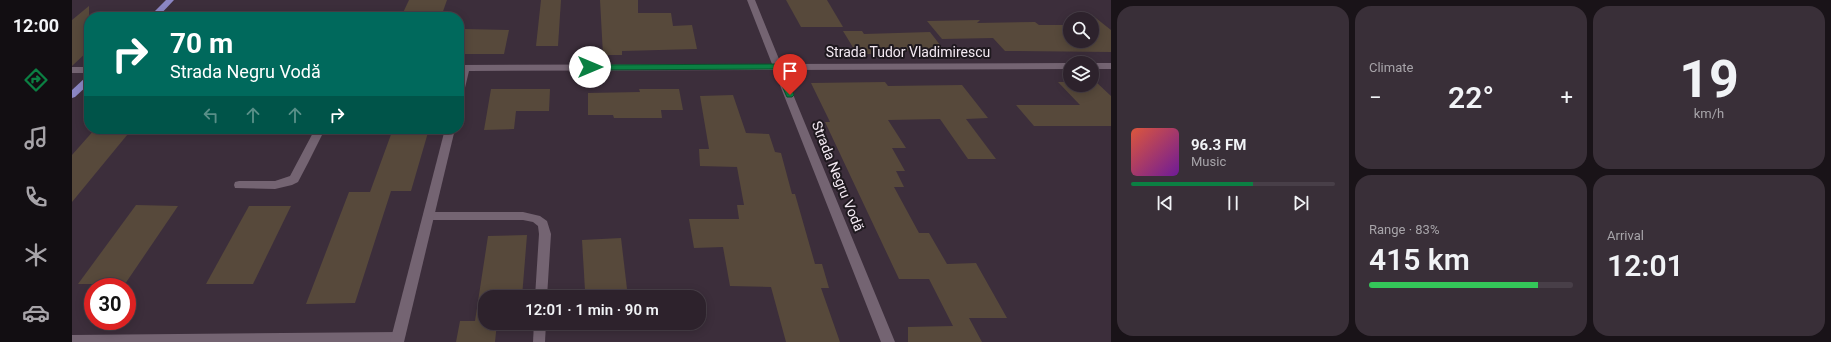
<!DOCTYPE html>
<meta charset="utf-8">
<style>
body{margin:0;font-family:Roboto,sans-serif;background:#392f38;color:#f1f3f6;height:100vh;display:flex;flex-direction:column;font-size:15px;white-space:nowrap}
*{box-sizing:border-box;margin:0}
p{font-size:13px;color:#a7a4a9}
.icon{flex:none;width:22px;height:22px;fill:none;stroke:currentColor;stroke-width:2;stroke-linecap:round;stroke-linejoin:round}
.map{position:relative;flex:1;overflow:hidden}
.sheet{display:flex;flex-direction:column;gap:6px;padding:6px;background:#191318;width:720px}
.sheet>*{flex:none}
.banner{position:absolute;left:12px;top:12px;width:380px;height:122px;border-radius:16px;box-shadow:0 2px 10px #0003,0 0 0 1px #483f48;background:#00695c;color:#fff;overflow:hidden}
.controls{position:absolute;left:991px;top:12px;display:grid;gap:8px}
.controls a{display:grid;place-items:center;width:36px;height:36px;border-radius:50%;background:#2d222c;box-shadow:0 2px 10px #0003,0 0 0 1px #483f48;font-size:20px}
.speed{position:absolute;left:12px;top:278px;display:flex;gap:8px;font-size:20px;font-weight:700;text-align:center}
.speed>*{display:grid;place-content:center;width:52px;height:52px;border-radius:50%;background:#2d222c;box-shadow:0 2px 10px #0003,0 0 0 1px #483f48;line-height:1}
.speed .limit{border:6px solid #d22;background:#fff;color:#111}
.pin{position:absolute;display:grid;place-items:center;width:34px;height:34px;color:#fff;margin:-41px -17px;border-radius:50% 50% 50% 0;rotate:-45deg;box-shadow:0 0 4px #0007}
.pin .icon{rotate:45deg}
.me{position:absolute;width:44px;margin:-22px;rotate:90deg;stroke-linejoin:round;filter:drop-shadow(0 0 3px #0008)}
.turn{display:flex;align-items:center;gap:14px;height:84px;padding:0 20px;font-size:18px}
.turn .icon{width:52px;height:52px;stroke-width:2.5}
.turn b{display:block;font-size:28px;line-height:34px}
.lanes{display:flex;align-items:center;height:38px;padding:0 20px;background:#0003;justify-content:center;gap:20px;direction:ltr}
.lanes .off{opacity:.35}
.big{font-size:30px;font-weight:600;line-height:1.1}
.sheet .tile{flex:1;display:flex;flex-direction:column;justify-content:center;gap:6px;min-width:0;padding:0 14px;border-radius:16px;background:#392f38}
.sheet .dial{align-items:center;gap:0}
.dial b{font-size:52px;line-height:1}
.song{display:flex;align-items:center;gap:12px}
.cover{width:48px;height:48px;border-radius:6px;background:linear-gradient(135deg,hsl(10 70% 55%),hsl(280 70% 35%))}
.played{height:4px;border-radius:2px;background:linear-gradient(90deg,#0b8043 60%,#483f48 60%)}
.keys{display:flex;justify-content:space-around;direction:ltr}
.heat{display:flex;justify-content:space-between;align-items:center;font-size:22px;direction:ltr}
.charge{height:6px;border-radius:3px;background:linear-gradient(90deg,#34c759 83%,#483f48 0)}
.sheet .tiles{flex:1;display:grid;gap:6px;grid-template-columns:repeat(3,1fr)}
.tile:first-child{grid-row:span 2}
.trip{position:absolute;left:406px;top:290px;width:228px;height:40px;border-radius:16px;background:#2d222c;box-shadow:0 2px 10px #0003,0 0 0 1px #483f48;font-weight:600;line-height:40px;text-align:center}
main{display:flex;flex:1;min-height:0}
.menu{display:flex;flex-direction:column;width:72px;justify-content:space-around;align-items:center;background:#120e12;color:#a7a4a9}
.menu .icon{width:28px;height:28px}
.menu .on{color:#0b8043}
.menu b{font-size:18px;color:#f1f3f6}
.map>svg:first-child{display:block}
.building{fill:#57493b}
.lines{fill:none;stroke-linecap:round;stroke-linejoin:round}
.service{fill:#746472;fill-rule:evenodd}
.minor{fill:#746472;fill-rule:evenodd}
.primary{fill:#8b86c4;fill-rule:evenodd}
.route{fill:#0b8043;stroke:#07532c}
.labels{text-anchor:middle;stroke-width:4;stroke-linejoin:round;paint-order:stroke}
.street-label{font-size:14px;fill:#f4eaf3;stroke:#1f191f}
</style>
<main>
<nav class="menu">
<b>12:00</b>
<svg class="icon on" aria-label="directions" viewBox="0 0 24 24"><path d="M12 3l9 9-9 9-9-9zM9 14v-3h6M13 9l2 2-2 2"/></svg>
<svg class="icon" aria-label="music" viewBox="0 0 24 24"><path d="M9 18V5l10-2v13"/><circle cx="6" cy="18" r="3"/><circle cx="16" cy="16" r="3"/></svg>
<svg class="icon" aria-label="phone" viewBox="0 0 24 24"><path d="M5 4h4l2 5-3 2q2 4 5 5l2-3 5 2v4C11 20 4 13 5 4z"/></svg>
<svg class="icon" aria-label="climate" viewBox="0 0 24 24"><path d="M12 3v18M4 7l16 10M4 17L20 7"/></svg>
<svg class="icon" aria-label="car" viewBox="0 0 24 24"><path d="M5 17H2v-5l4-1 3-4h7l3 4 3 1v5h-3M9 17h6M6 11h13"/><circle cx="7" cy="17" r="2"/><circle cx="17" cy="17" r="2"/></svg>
</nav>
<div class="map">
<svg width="1039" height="342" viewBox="0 0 1039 342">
<rect width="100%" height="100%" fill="#3c2e3b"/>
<g class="building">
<polygon points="337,0 375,0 369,17 329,17"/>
<polygon points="469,0 489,0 486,46 464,46"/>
<polygon points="528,0 566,0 566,13 599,13 601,26 620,25 625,49 550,51 550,55 531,55"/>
<polygon points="714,0 755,0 771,27 729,27"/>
<polygon points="17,6 17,50 0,66 0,20"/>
<polygon points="1020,15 1039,30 1039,52 933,51 921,38 870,39 855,21 908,20 905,23 963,22 967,25 998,25 998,41 1020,41"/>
<polygon points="392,29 437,30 432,54 387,54"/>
<polygon points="771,31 790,31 792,34 858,32 872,50 803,51 805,54 785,54"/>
<polygon points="813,82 816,86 890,85 916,118 894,119 924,159 896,159 868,119 816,120 834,148 820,148 833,171 824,171 832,187 822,187 847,233 857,233 875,264 904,263 935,318 897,318 910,342 836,342 836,327 881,326 857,279 827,279 753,122 758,122 739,83"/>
<polygon points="986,82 998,82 998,85 1020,85 1020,82 1024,82 1039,96 1039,126 962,126 944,105 1008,105"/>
<polygon points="419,89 478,89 477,111 444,111 442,129 412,130"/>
<polygon points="567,89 607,89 611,110 589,110 590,118 542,118 541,115 516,115 516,93 568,92"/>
<polygon points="661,95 674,133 697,134 703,152 709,153 720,194 723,194 743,264 750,264 757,288 749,288 768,342 714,342 699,287 658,286 651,247 622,248 617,219 667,219 665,205 672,205 665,167 628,166 627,149 637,149 628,96"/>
<polygon points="23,129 60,129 0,202 0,155"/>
<polygon points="321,129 357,129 339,191 319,191 283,303 234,304 277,192 298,192"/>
<polygon points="64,205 106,206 53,284 6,284"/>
<polygon points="177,206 219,206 181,284 134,284"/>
<polygon points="455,235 450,297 413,297 413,323 425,323 423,342 384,342 388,321 403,321 416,236"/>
<polygon points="549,238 555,289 513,290 510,240"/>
</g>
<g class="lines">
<g class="service">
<polygon points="274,12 277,12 281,14 279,17 271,17"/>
<polygon points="243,129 253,129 236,163 226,182 220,185 203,189 163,188 162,185 163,182 167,181 203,181 218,176"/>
<polygon points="356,212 451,212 468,216 475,221 479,234 475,297 463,297 467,234 466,226 461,222 451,220 356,220 352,219 351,216 352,213"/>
<polygon points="462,323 474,323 473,342 461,342"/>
<polygon points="326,332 331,334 332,338 331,342 0,342 0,335"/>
</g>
<g class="minor">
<polygon points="675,0 683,0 709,64 998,63 998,69 711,70 823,342 809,342 702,70 397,71 392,92 387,95 387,65 700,64"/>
<rect x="1020" y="63" width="19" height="6"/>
<rect x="0" y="67" width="17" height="6"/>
<polygon points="373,129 383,129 332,342 318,342"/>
</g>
<g class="primary">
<polygon points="94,0 102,0 86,17 77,17"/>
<polygon points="17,76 17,84 3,97 0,98 0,90 14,77"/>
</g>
</g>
<polygon class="route" points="706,64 710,66 722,95 720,97 715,97 714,95 703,69 518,70 515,67 518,65"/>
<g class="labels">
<g class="street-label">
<text x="836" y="57">Strada Tudor Vladimirescu</text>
<text transform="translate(766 176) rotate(68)" y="5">Strada Negru Vodă</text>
</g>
</g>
</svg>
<div class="controls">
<a><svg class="icon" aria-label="search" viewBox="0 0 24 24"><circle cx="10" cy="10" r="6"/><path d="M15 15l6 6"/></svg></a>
<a><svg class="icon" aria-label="layers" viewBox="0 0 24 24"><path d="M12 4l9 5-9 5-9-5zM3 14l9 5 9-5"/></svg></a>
</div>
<div class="speed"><div class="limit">30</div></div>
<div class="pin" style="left:718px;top:95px;background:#d93025"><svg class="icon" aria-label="arrive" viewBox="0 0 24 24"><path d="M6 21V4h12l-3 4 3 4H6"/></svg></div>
<svg class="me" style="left:518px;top:67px" viewBox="-20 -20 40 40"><circle r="19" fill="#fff"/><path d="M0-13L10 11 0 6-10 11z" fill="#0b8043"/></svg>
<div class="trip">12:01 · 1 min · 90 m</div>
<div class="banner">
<div class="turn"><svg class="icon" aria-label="right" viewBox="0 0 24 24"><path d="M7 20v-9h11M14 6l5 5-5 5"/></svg><div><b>70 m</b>Strada Negru Vodă</div></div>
<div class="lanes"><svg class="icon off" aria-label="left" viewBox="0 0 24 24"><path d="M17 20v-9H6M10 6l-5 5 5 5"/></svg><svg class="icon off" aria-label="ahead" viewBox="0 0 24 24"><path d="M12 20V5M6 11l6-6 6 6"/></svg><svg class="icon off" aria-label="ahead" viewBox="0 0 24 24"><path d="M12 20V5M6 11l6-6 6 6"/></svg><svg class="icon" aria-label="right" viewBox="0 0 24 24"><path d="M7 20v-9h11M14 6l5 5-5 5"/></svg></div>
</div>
</div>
<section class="sheet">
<div class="tiles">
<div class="tile">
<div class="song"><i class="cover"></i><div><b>96.3 FM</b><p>Music</p></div></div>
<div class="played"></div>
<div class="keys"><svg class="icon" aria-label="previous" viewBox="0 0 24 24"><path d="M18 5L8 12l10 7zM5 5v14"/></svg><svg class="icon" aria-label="pause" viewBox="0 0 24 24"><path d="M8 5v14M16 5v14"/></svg><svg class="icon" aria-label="next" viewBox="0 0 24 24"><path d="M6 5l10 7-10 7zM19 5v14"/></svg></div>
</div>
<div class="tile"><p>Climate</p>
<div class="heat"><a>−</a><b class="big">22°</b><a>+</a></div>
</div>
<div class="tile dial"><b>19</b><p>km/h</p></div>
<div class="tile"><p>Range · 83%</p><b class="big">415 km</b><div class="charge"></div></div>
<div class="tile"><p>Arrival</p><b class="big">12:01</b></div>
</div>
</section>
</main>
